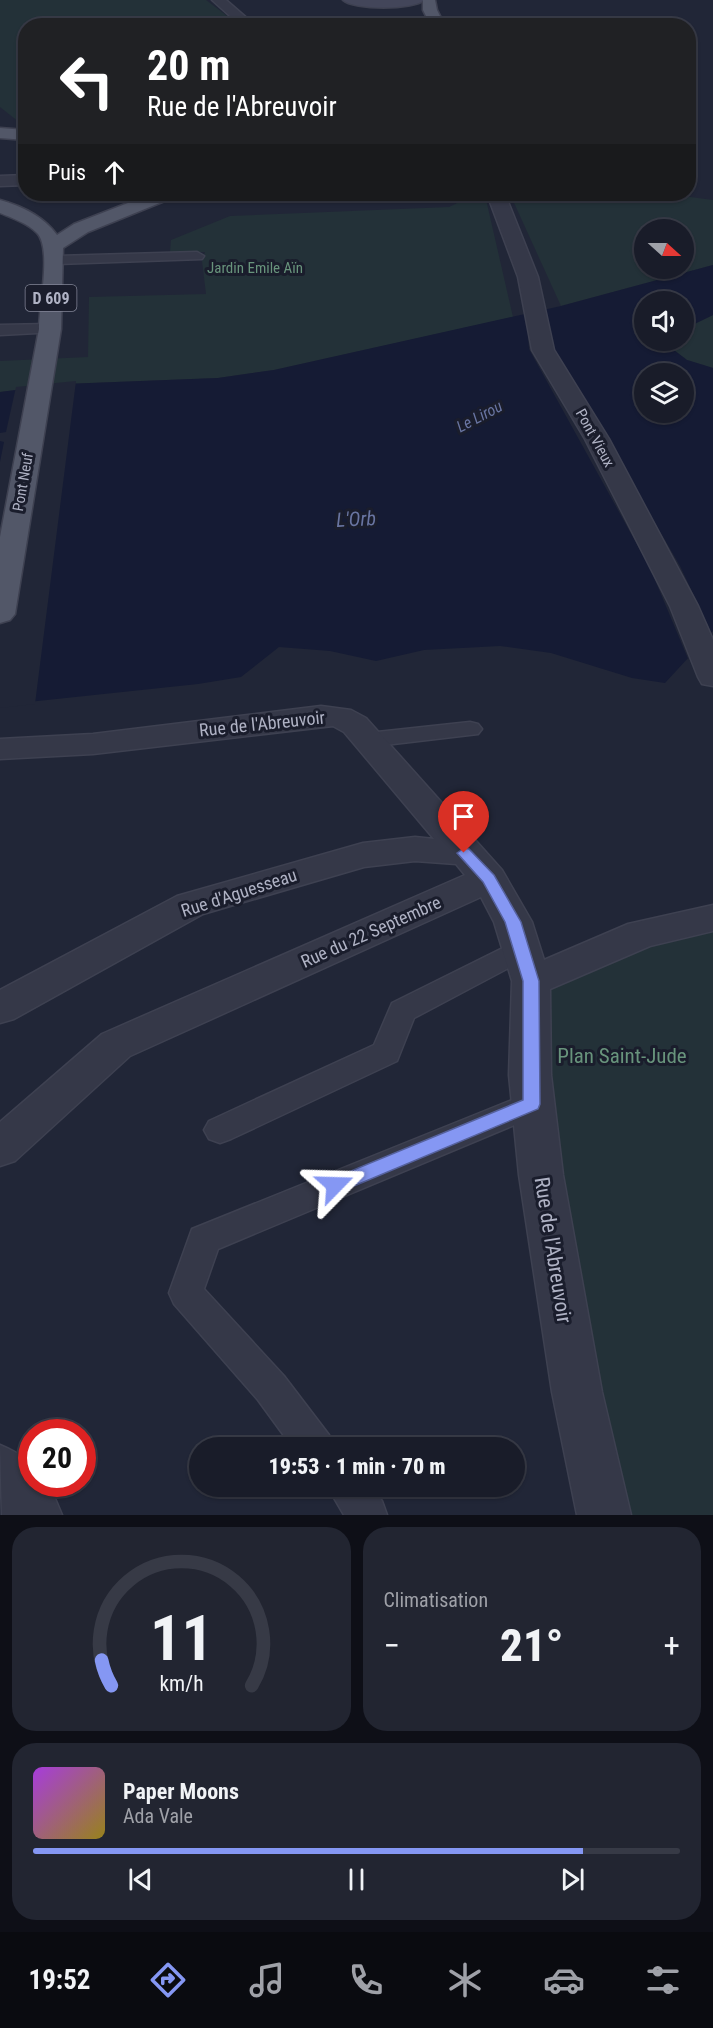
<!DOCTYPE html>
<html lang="fr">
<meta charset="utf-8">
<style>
body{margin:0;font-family:"Roboto Condensed",sans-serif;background:#222531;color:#f1f3f6;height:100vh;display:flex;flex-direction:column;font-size:22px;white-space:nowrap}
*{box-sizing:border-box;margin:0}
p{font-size:20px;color:#9fa1a8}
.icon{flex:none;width:33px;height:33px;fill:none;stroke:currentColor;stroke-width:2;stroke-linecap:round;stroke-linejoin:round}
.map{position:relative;height:1515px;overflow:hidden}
.drawer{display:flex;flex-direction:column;gap:12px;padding:12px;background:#0e0f17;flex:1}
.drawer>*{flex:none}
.hud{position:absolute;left:18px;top:18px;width:678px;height:183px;border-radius:24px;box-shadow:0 2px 4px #0004,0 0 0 2px #373a46;background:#202124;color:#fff;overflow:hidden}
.needle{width:39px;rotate:111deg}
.tools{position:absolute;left:634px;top:219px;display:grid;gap:12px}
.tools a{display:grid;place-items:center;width:60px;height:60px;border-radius:50%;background:#191c29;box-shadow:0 2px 4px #0004,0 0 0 2px #373a46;font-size:30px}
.speed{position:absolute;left:18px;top:1419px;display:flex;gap:12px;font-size:30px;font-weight:700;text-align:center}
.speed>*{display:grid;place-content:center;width:78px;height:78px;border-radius:50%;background:#191c29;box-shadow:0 2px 4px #0004,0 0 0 2px #373a46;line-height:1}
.speed .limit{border:9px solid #d22;background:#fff;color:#111}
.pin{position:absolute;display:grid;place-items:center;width:51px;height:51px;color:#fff;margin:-62px -26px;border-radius:50% 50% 50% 0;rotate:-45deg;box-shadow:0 0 6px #0007}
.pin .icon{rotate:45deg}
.me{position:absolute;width:66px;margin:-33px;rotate:68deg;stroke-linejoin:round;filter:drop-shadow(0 0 4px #0008)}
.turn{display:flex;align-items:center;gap:21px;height:126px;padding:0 30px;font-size:27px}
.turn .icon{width:78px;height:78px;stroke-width:2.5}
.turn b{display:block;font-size:42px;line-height:51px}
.then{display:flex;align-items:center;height:57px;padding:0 30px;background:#0003;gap:12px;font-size:22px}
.big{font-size:45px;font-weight:800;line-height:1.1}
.drawer .card{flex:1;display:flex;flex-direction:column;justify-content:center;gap:9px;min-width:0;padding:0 21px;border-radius:24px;background:#222531}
.drawer .dial{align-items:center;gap:0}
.dial svg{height:156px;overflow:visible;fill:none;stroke:#373a46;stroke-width:7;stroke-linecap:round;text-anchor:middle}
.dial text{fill:#f1f3f6;stroke:none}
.song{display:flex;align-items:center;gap:18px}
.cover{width:72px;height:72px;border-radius:9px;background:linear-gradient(135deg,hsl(280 70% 55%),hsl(50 70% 35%))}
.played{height:6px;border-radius:3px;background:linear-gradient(90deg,#8597f3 85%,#373a46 85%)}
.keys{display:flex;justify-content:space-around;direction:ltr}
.heat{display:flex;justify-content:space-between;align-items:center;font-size:33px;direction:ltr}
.drawer .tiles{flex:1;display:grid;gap:12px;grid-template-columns:1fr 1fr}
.card:last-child{grid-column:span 2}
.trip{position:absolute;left:189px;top:1437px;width:336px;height:60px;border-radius:30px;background:#191c29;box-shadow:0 2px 4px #0004,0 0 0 2px #373a46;font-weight:800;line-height:60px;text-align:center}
.tab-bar{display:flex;height:96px;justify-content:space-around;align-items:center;background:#0a0b10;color:#9fa1a8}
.tab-bar .icon{width:42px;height:42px}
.tab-bar .current{color:#8597f3}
.tab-bar b{font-size:27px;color:#f1f3f6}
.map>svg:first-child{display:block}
.green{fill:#233138;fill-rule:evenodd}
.water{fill:#151b34;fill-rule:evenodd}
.pier{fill:#212637}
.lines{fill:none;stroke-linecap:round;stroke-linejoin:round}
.service-casing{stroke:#3e4151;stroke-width:3}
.pedestrian-casing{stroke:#3e4151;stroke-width:3}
.minor-casing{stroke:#3e4151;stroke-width:3}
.secondary-casing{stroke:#3e4151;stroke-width:3}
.primary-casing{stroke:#3e4151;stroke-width:3}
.service{fill:#353848;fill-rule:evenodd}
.pedestrian{fill:#353848;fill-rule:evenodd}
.minor{fill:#353848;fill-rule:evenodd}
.secondary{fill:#43465a;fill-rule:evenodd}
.primary{fill:#525768;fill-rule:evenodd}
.route{fill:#8597f3;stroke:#56629e;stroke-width:1.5}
.labels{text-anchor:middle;stroke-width:6;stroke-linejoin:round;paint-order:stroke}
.far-park-label{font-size:15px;fill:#68947c;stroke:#1a1d2c}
.far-street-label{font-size:15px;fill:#afb2c4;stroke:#1a1d2c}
.shield{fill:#1a1d2c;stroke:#828596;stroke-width:1.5}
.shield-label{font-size:16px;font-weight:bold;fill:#afb2c4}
.far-water-label{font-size:16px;font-style:italic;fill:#6975a2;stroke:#1a1d2c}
.street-label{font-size:18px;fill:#afb2c4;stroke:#1a1d2c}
.water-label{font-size:20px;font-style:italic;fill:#6975a2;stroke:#1a1d2c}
.near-park-label{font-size:21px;fill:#68947c;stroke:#1a1d2c}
.near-street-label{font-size:21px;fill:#afb2c4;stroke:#1a1d2c}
</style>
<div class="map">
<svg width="713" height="1515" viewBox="0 0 713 1515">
<rect width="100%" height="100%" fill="#212637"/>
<g class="green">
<polygon points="0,0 206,0 239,25 26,26 24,126 0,107"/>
<path d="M510 194H668L713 200V265L561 306ZM645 230H684V268H645Z"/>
<polygon points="485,195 513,317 274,370 218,378 65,384 0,392 0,361 88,357 89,297 206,294 202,261 205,252 170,252 171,240 230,216 449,207 470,197"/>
<polygon points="713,315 713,368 687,360 662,341 684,340 684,329"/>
<polygon points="713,919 713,1515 615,1515 531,981"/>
</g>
<path class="water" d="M713 265V315L684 329V302H645V340L662 341 687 360 713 368V631L665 683 632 678 551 653 500 646 424 650 376 661 330 651 279 647 241 677 198 684 0 705V392L65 384 218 378 274 370 561 306ZM645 374H684V412H645Z"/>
<g class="pier">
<polygon points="544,307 554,349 680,566 713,636 689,661 650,568 529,349 526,311"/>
<polygon points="76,381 35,704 0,708 0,462 4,442 0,441 0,433 6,432 16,387"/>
</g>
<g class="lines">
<defs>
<g id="service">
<polygon points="197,252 204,256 202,259 57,264 50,260 57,256"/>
<polygon points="50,324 56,326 58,329 56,332 0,335 0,325"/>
<polygon points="470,722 478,724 482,729 478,734 368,747 360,745 356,740 360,735 368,733"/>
<polygon points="521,939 531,942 535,949 531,956 414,1018 397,1061 231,1139 220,1143 209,1139 204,1130 209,1121 374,1045 392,1003"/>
<polygon points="532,1092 543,1095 547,1104 543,1113 218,1249 204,1289 284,1376 329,1435 334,1448 293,1448 258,1400 174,1304 169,1293 192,1229"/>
<polygon points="327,1486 370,1486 382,1501 387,1515 344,1515"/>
</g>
<g id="pedestrian">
<polygon points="26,175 26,185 0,186 0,176"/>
<polygon points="487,194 505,194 538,277 554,350 609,439 698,606 713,640 713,686 702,684 698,677 670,606 585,439 532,350 518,277"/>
</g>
<g id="minor">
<polygon points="212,0 226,0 256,26 241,26"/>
<polygon points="321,706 351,710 366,718 502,870 532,922 544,960 628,924 713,905 713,931 650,946 550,989 551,1075 563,1175 602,1392 631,1515 577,1515 552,1392 519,1175 509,1075 512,981 494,922 481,897 130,1056 15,1161 0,1166 0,1122 102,1034 465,875 456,864 415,861 364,867 203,914 14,1019 0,1023 0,990 177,896 363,843 415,837 434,839 344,732 333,726 93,754 0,759 0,739 93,734"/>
<path d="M0 1445C21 1454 32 1460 32 1484H43L54 1496 62 1515H2Z"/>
</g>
<path id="secondary" d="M343 0H424C414 10 353 10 343 0Z"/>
<g id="primary">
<polygon points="423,0 435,0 437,10 445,26 431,26 423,10"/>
<polygon points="0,128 26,130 26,140 0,138"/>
<path d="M151 194H175L172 198 88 232 63 248 61 329 15 614 10 620 0 623V537L39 329C39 306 52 248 37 233 27 223 12 218 0 213V200C22 206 44 217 57 235L74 224Z"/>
</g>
</defs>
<use href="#service" class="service-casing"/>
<use href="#pedestrian" class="pedestrian-casing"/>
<use href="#minor" class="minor-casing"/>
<use href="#secondary" class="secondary-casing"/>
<use href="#primary" class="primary-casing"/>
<use href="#service" class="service"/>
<use href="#pedestrian" class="pedestrian"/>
<use href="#minor" class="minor"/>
<use href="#secondary" class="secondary"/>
<use href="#primary" class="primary"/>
</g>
<polygon class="route" points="464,848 469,849 494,875 521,922 539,981 540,1104 538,1109 342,1191 335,1193 329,1191 326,1185 329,1180 523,1100 523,981 505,922 483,882 457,853"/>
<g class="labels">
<g class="far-park-label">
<text x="255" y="273">Jardin Emile Aïn</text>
</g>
<g class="far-street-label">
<text transform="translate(595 438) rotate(61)" y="5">Pont Vieux</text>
<text transform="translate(23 482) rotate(-80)" y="5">Pont Neuf</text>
</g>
<rect class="shield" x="25.5" y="285" width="51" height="26" rx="4.5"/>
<g class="shield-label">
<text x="51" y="304">D 609</text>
</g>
<g class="far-water-label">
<text transform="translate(479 416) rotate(-28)" y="6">Le Lirou</text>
</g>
<g class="street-label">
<text transform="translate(262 724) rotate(-6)" y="6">Rue de l'Abreuvoir</text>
<text transform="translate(239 893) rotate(-18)" y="6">Rue d'Aguesseau</text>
<text transform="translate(371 932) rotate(-24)" y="6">Rue du 22 Septembre</text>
</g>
<g class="water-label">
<text transform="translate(356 519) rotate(-3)" y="7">L'Orb</text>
</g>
<g class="near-park-label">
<text x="622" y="1063">Plan Saint-Jude</text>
</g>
<g class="near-street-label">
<text transform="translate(553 1250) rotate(81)" y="7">Rue de l'Abreuvoir</text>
</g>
</g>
</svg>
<div class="tools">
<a><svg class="needle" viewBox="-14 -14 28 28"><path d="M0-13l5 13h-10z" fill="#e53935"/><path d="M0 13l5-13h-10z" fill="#9fa1a8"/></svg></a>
<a><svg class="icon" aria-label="sound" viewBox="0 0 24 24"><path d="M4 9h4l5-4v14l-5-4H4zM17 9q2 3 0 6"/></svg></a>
<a><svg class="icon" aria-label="layers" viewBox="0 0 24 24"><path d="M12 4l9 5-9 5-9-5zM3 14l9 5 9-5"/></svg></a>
</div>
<div class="speed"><div class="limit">20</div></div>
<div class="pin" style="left:464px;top:853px;background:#d93025"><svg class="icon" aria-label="arrive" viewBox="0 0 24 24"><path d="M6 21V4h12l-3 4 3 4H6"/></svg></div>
<svg class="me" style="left:335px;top:1185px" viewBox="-20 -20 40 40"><path d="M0-17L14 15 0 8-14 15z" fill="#8597f3" stroke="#fff" stroke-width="4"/></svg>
<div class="trip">19:53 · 1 min · 70 m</div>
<div class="hud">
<div class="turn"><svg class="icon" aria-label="left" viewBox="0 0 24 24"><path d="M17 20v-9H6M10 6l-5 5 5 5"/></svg><div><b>20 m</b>Rue de l'Abreuvoir</div></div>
<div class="then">Puis<svg class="icon" aria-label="ahead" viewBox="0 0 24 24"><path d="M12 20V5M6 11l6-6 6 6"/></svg></div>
</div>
</div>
<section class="drawer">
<div class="tiles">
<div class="card dial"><svg viewBox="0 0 100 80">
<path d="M14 69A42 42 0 1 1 86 69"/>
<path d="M14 69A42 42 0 0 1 9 56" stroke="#8597f3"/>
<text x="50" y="56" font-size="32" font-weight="700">11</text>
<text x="50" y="72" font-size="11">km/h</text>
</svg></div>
<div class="card"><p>Climatisation</p>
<div class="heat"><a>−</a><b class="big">21°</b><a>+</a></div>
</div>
<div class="card">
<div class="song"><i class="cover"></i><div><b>Paper Moons</b><p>Ada Vale</p></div></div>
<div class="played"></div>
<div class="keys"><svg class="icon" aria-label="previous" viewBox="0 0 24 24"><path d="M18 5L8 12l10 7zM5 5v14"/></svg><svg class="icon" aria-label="pause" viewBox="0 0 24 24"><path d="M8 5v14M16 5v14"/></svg><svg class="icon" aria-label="next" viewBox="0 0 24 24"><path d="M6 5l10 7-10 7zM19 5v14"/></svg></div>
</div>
</div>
</section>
<nav class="tab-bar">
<b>19:52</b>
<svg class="icon current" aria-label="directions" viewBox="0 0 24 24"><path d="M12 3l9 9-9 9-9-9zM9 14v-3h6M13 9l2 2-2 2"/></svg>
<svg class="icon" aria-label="music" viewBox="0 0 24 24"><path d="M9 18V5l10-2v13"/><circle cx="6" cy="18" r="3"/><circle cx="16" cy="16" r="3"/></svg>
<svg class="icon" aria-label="phone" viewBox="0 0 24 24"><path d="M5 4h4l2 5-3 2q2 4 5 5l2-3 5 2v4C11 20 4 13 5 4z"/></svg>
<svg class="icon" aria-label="climate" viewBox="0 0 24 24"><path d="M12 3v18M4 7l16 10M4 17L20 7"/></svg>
<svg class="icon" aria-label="car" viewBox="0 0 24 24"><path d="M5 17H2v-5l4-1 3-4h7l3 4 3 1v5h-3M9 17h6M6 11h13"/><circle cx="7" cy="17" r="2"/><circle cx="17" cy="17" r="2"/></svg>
<svg class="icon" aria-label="filters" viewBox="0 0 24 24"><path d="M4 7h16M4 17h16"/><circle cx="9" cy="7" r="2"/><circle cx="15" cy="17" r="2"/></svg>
</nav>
